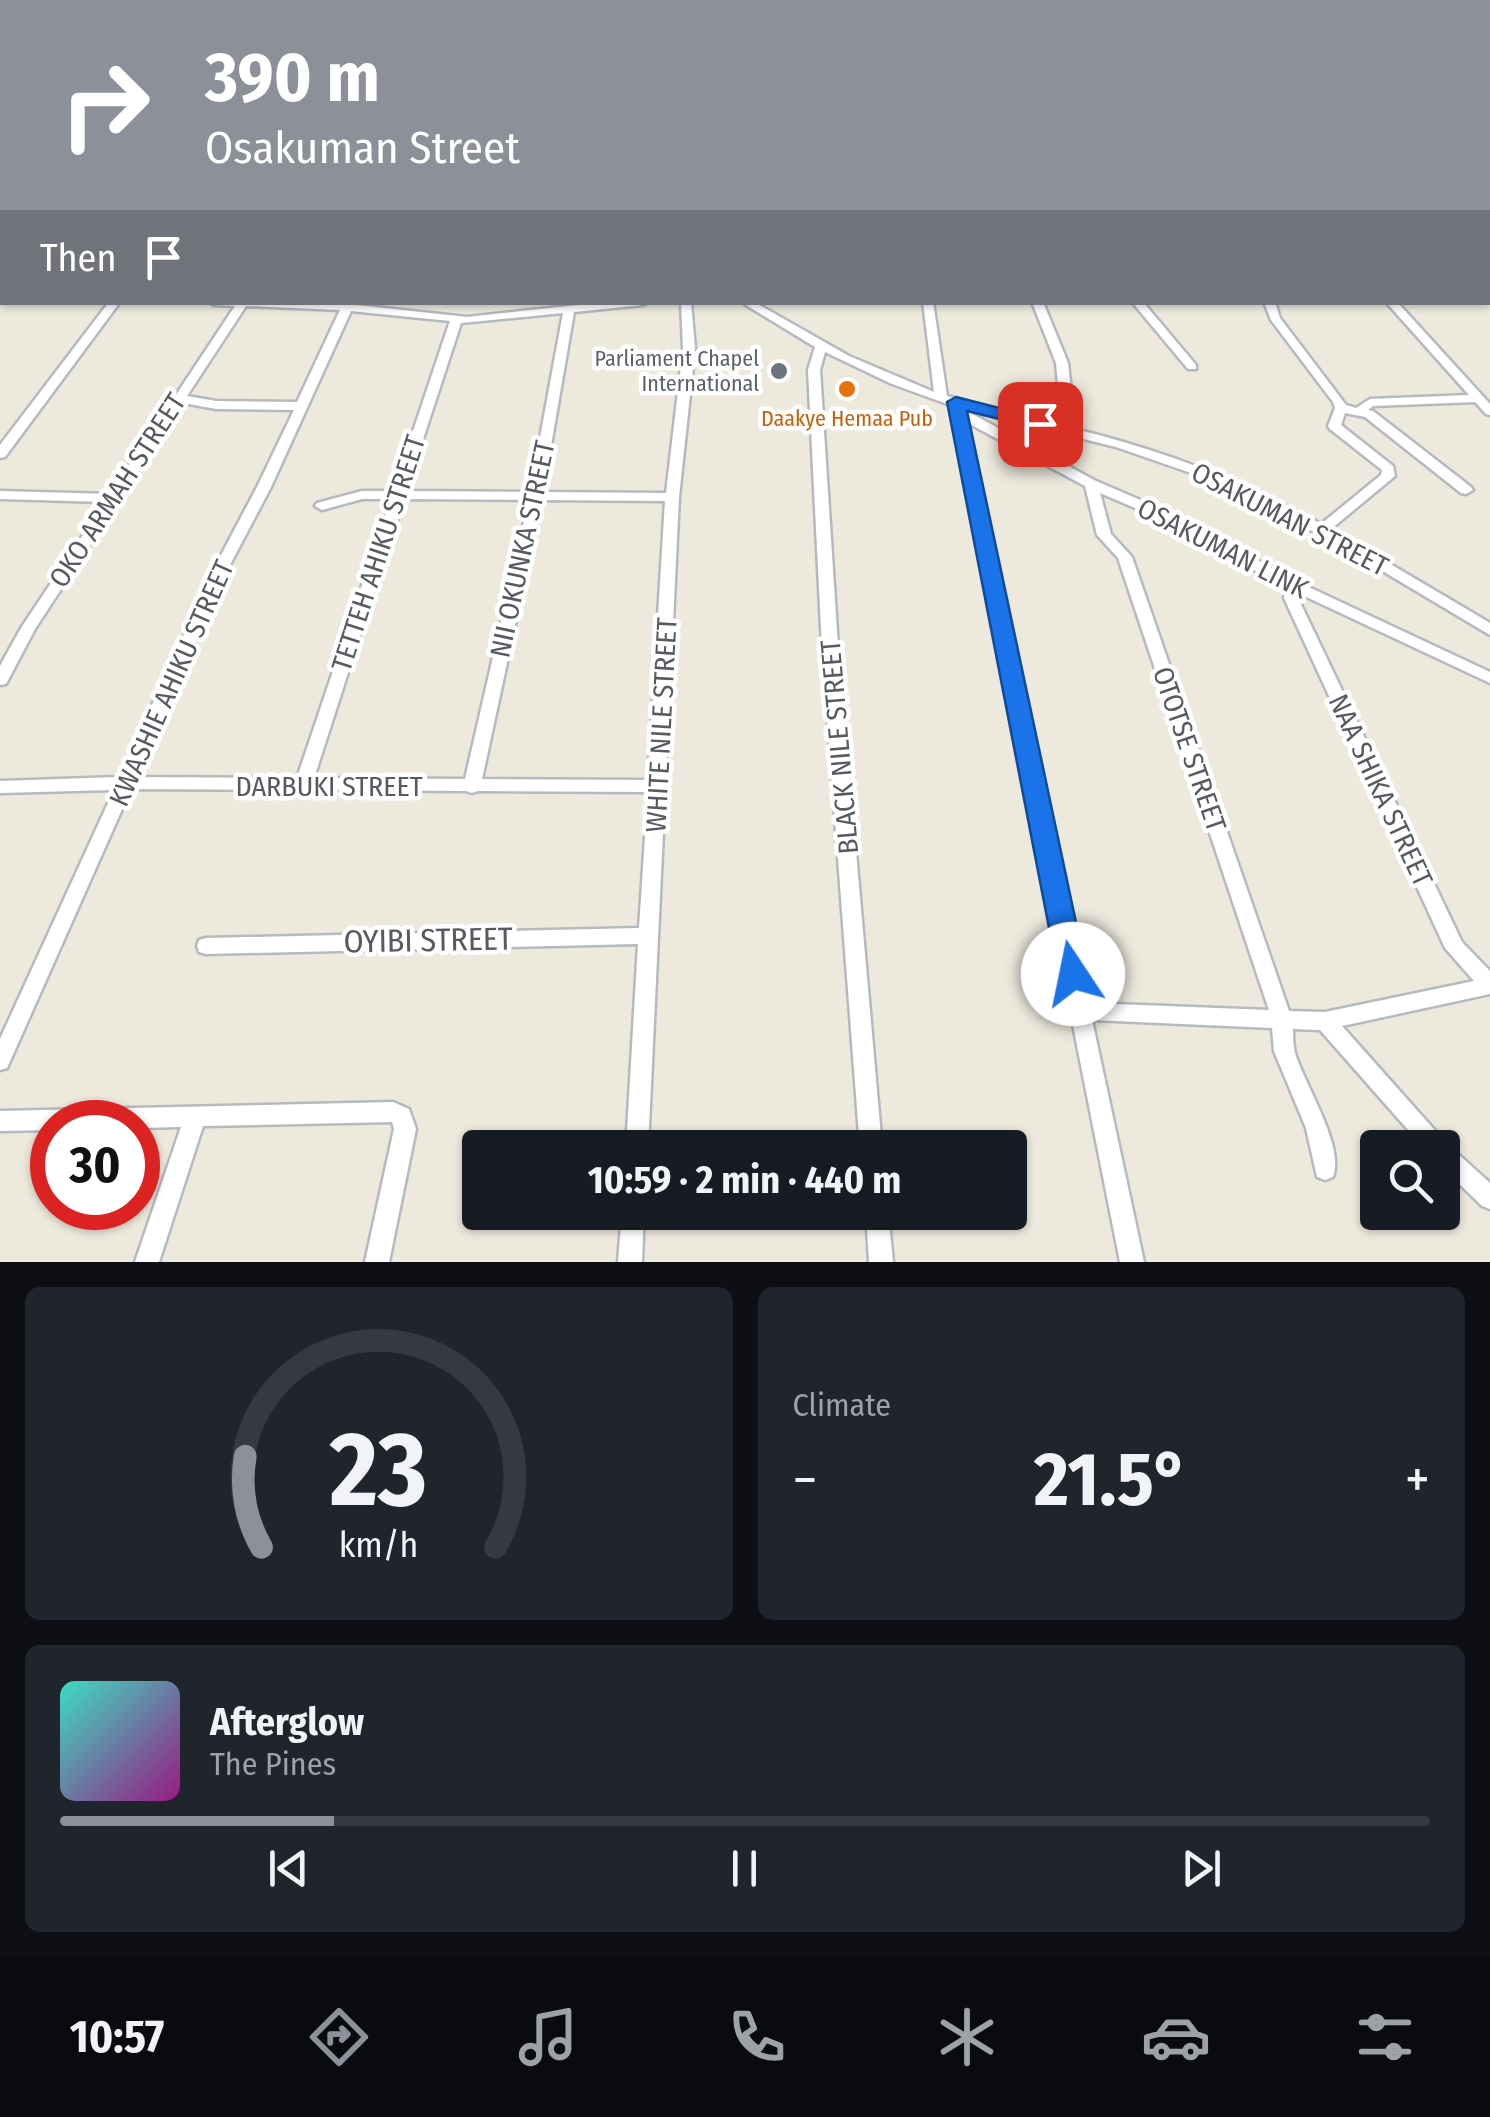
<!DOCTYPE html>
<meta charset="utf-8">
<style>
body{margin:0;font-family:"Fira Sans Condensed",sans-serif;background:#20242c;color:#f1f3f6;height:100vh;display:flex;flex-direction:column;font-size:38px;white-space:nowrap}
*{box-sizing:border-box;margin:0}
p{font-size:32px;color:#9ea1a6}
.icon{flex:none;width:55px;height:55px;fill:none;stroke:currentColor;stroke-width:2;stroke-linecap:round;stroke-linejoin:round}
.map{position:relative;height:1262px;overflow:hidden}
.details{display:flex;flex-direction:column;gap:25px;padding:25px;background:#0d0f14;flex:1}
.details>*{flex:none}
.guide{position:absolute;left:0px;top:0px;width:1490px;height:305px;box-shadow:0 2px 8px #0004;background:#8c9099;color:#fff;overflow:hidden}
.tools{position:absolute;left:1360px;top:1130px;display:grid;gap:20px}
.tools a{display:grid;place-items:center;width:100px;height:100px;border-radius:10px;background:#171b24;box-shadow:0 2px 8px #0004;font-size:50px}
.speed{position:absolute;left:30px;top:1100px;display:flex;gap:20px;font-size:50px;font-weight:700;text-align:center}
.speed>*{display:grid;place-content:center;width:130px;height:130px;border-radius:50%;background:#171b24;box-shadow:0 2px 8px #0004;line-height:1}
.speed .limit{border:15px solid #d22;background:#fff;color:#111}
.pin{position:absolute;display:grid;place-items:center;width:85px;height:85px;color:#fff;margin:-42px;border-radius:20px;box-shadow:0 5px 15px #0006}
.me{position:absolute;width:110px;margin:-55px;rotate:349deg;stroke-linejoin:round;filter:drop-shadow(0 0 8px #0008)}
.turn{display:flex;align-items:center;gap:35px;height:210px;padding:0 40px;font-size:45px}
.turn .icon{width:130px;height:130px;stroke-width:2.5}
.turn b{display:block;font-size:70px;line-height:85px}
.then{display:flex;align-items:center;height:95px;padding:0 40px;background:#0003;gap:20px;font-size:38px}
.big{font-size:75px;font-weight:700;line-height:1.1}
.details .card{flex:1;display:flex;flex-direction:column;justify-content:center;gap:15px;min-width:0;padding:0 35px;border-radius:15px;background:#20242c}
.details .dial{align-items:center;gap:0}
.dial svg{height:260px;overflow:visible;fill:none;stroke:#363941;stroke-width:7;stroke-linecap:round;text-anchor:middle}
.dial text{fill:#f1f3f6;stroke:none}
.song{display:flex;align-items:center;gap:30px}
.cover{width:120px;height:120px;border-radius:15px;background:linear-gradient(135deg,hsl(170 70% 55%),hsl(310 70% 35%))}
.played{height:10px;border-radius:5px;background:linear-gradient(90deg,#8c9099 20%,#363941 20%)}
.keys{display:flex;justify-content:space-around;direction:ltr}
.heat{display:flex;justify-content:space-between;align-items:center;font-size:55px;direction:ltr}
.details .tiles{flex:1;display:grid;gap:25px;grid-template-columns:1fr 1fr}
.card:last-child{grid-column:span 2}
.trip{position:absolute;left:462px;top:1130px;width:565px;height:100px;border-radius:10px;background:#171b24;box-shadow:0 2px 8px #0004;font-weight:700;line-height:100px;text-align:center}
.menu{display:flex;height:160px;justify-content:space-around;align-items:center;background:#090b0e;color:#9ea1a6}
.menu .icon{width:70px;height:70px}
.menu .selected{color:#8c9099}
.menu b{font-size:45px;color:#f1f3f6}
.map>svg:first-child{display:block}
.lines{fill:none;stroke-linecap:round;stroke-linejoin:round}
.minor-casing{stroke:#b6b9bf;stroke-width:5}
.major-casing{stroke:#ffcf44;stroke-width:5}
.minor{fill:#fff;fill-rule:evenodd}
.major{fill:#fff2a0;fill-rule:evenodd}
.route{fill:#1a73e8;stroke:#114b97;stroke-width:2.5}
.worship-dot{fill:#6b7280;stroke:#fff;stroke-width:4}
.food-dot{fill:#e8710a;stroke:#fff;stroke-width:4}
.labels{text-anchor:middle;stroke-width:9;stroke-linejoin:round;paint-order:stroke}
.far-worship-label{font-size:22px;fill:#5b616d;stroke:#fff;text-anchor:end}
.far-food-label{font-size:22px;fill:#c56008;stroke:#fff}
.street-label{font-size:28px;fill:#575b61;stroke:#fff}
.near-street-label{font-size:32px;fill:#575b61;stroke:#fff}
</style>
<div class="map">
<svg width="1490" height="1262" viewBox="0 0 1490 1262">
<rect width="100%" height="100%" fill="#ede9dd"/>
<g class="lines">
<defs>
<g id="minor">
<polygon points="211,0 218,0 220,2 213,2"/>
<polygon points="496,0 504,0 507,2 499,2"/>
<polygon points="1219,0 1226,0 1228,2 1221,2"/>
<polygon points="1292,0 1299,0 1301,2 1294,2"/>
<polygon points="1364,0 1371,0 1373,2 1366,2"/>
<polygon points="1437,0 1445,0 1448,2 1440,2"/>
<rect x="1488" y="10" width="2" height="4"/>
<rect x="0" y="17" width="2" height="4"/>
<rect x="1488" y="29" width="2" height="7"/>
<rect x="0" y="54" width="2" height="6"/>
<rect x="0" y="75" width="2" height="5"/>
<rect x="1488" y="88" width="2" height="6"/>
<polygon points="1488,164 1490,165 1490,173 1488,172"/>
<rect x="1488" y="205" width="2" height="6"/>
<rect x="0" y="272" width="2" height="6"/>
<rect x="0" y="292" width="2" height="9"/>
<polygon points="109,302 120,302 5,457 0,458 0,445"/>
<path d="M209 302 347 304 467 317 606 302H648L643 305 574 312 543 492 666 493 683 349 681 302H691L695 349 679 497 648 1148H626L638 944 206 954 199 952 197 946 199 940 206 938 639 928 648 792 478 791 472 793 466 791 309 790 303 792 297 790 131 789 7 1068 0 1070V1039L114 790 0 793V781L119 777 218 561 257 487 294 410 216 409 183 403 35 629 6 684 0 685V666L21 628 105 502 0 499V491L110 494 172 400 171 398 176 395 235 306 214 305ZM246 306 340 310 297 402 216 401 187 396ZM351 311 450 321 393 491H362L317 503 315 506 322 510 362 499H391L297 778 136 777 232 561 271 487ZM563 313 530 492 406 491 461 323ZM404 499 529 500 465 779 314 778ZM542 500 665 501 648 780 482 779Z"/>
<path d="M741 302H754L849 356 934 392 923 302H933L947 396 1062 426 1056 363 1032 302H1043L1068 363 1075 429C1162 450 1243 481 1321 524L1381 475 1382 470 1330 429 1328 426 1335 408 1333 402 1271 320 1264 302H1275L1280 318 1346 405 1356 408 1370 399 1469 395 1386 302H1397L1490 404V415L1486 414 1475 402 1373 406 1368 410 1373 411 1471 487 1473 490 1466 494 1461 493 1365 417 1345 413 1341 425 1393 466 1395 476 1331 529 1490 623V635L1332 541 1214 481 1116 447 963 409 1096 481 1166 511 1300 583 1490 672V683L1300 594 1298 598 1462 942 1490 971V994L1342 1026 1447 1144 1490 1183V1209L1482 1206 1442 1167V1148H1424L1320 1030 1293 1029C1293 1036 1293 1045 1295 1053 1304 1084 1345 1146 1333 1177L1325 1180 1317 1177 1306 1128 1274 1051 1272 1028 1092 1020 1144 1262H1120L950 405 892 384 825 352 820 370 838 647 882 1148H860L822 647 808 370 815 347ZM966 422 1085 486 1097 535 1118 558 1269 1010 1089 1003ZM1100 493 1156 517 1287 588 1284 598 1445 948 1474 981 1325 1012 1289 1011 1132 557 1111 534Z"/>
<polygon points="1132,302 1143,302 1196,365 1196,369 1188,369"/>
<polygon points="393,1102 409,1109 416,1129 389,1262 365,1262 394,1129 392,1122 203,1126 159,1262 135,1262 181,1127 138,1128 138,1122 52,1122 52,1130 0,1131 0,1111"/>
<polygon points="622,1212 644,1212 642,1262 618,1262"/>
<polygon points="866,1212 888,1212 893,1262 869,1262"/>
</g>
<polygon id="major" points="2,149 2,157 0,158 0,150"/>
</defs>
<use href="#minor" class="minor-casing"/>
<use href="#major" class="major-casing"/>
<use href="#minor" class="minor"/>
<use href="#major" class="major"/>
</g>
<polygon class="route" points="956,397 1047,420 1049,424 1040,429 967,411 1087,974 1083,983 1073,986 1062,983 1058,974 947,402"/>
<circle class="worship-dot" cx="779" cy="371" r="10"/>
<circle class="food-dot" cx="847" cy="389" r="10"/>
<g class="labels">
<g class="far-worship-label">
<text x="759" y="366">Parliament Chapel<tspan x="759" dy="25">International</tspan></text>
</g>
<g class="far-food-label">
<text x="847" y="426">Daakye Hemaa Pub</text>
</g>
<g class="street-label">
<text transform="translate(117 490) rotate(-57)" y="10">OKO ARMAH STREET</text>
<text transform="translate(1290 519) rotate(27)" y="10">OSAKUMAN STREET</text>
<text transform="translate(1223 548) rotate(27)" y="10">OSAKUMAN LINK</text>
<text transform="translate(522 549) rotate(-78)" y="10">NII OKUNKA STREET</text>
<text transform="translate(378 553) rotate(-72)" y="10">TETTEH AHIKU STREET</text>
<text transform="translate(171 683) rotate(-66)" y="10">KWASHIE AHIKU STREET</text>
<text transform="translate(661 725) rotate(-87)" y="10">WHITE NILE STREET</text>
<text transform="translate(839 747) rotate(-95)" y="10">BLACK NILE STREET</text>
<text transform="translate(1190 749) rotate(71)" y="10">OTOTSE STREET</text>
<text x="329" y="796">DARBUKI STREET</text>
<text transform="translate(1381 790) rotate(65)" y="10">NAA SHIKA STREET</text>
</g>
<g class="near-street-label">
<text transform="translate(428 940) rotate(-1)" y="11">OYIBI STREET</text>
</g>
</g>
</svg>
<div class="tools">
<a><svg class="icon" aria-label="search" viewBox="0 0 24 24"><circle cx="10" cy="10" r="6"/><path d="M15 15l6 6"/></svg></a>
</div>
<div class="speed"><div class="limit">30</div></div>
<div class="pin" style="left:1040px;top:424px;background:#d93025"><svg class="icon" aria-label="arrive" viewBox="0 0 24 24"><path d="M6 21V4h12l-3 4 3 4H6"/></svg></div>
<svg class="me" style="left:1073px;top:974px" viewBox="-20 -20 40 40"><circle r="19" fill="#fff"/><path d="M0-13L10 11 0 6-10 11z" fill="#1a73e8"/></svg>
<div class="trip">10:59 · 2 min · 440 m</div>
<div class="guide">
<div class="turn"><svg class="icon" aria-label="right" viewBox="0 0 24 24"><path d="M7 20v-9h11M14 6l5 5-5 5"/></svg><div><b>390 m</b>Osakuman Street</div></div>
<div class="then">Then<svg class="icon" aria-label="arrive" viewBox="0 0 24 24"><path d="M6 21V4h12l-3 4 3 4H6"/></svg></div>
</div>
</div>
<section class="details">
<div class="tiles">
<div class="card dial"><svg viewBox="0 0 100 80">
<path d="M14 69A42 42 0 1 1 86 69"/>
<path d="M14 69A42 42 0 0 1 9 41" stroke="#8c9099"/>
<text x="50" y="56" font-size="32" font-weight="700">23</text>
<text x="50" y="72" font-size="11">km/h</text>
</svg></div>
<div class="card"><p>Climate</p>
<div class="heat"><a>−</a><b class="big">21.5°</b><a>+</a></div>
</div>
<div class="card">
<div class="song"><i class="cover"></i><div><b>Afterglow</b><p>The Pines</p></div></div>
<div class="played"></div>
<div class="keys"><svg class="icon" aria-label="previous" viewBox="0 0 24 24"><path d="M18 5L8 12l10 7zM5 5v14"/></svg><svg class="icon" aria-label="pause" viewBox="0 0 24 24"><path d="M8 5v14M16 5v14"/></svg><svg class="icon" aria-label="next" viewBox="0 0 24 24"><path d="M6 5l10 7-10 7zM19 5v14"/></svg></div>
</div>
</div>
</section>
<nav class="menu">
<b>10:57</b>
<svg class="icon selected" aria-label="directions" viewBox="0 0 24 24"><path d="M12 3l9 9-9 9-9-9zM9 14v-3h6M13 9l2 2-2 2"/></svg>
<svg class="icon" aria-label="music" viewBox="0 0 24 24"><path d="M9 18V5l10-2v13"/><circle cx="6" cy="18" r="3"/><circle cx="16" cy="16" r="3"/></svg>
<svg class="icon" aria-label="phone" viewBox="0 0 24 24"><path d="M5 4h4l2 5-3 2q2 4 5 5l2-3 5 2v4C11 20 4 13 5 4z"/></svg>
<svg class="icon" aria-label="climate" viewBox="0 0 24 24"><path d="M12 3v18M4 7l16 10M4 17L20 7"/></svg>
<svg class="icon" aria-label="car" viewBox="0 0 24 24"><path d="M5 17H2v-5l4-1 3-4h7l3 4 3 1v5h-3M9 17h6M6 11h13"/><circle cx="7" cy="17" r="2"/><circle cx="17" cy="17" r="2"/></svg>
<svg class="icon" aria-label="filters" viewBox="0 0 24 24"><path d="M4 7h16M4 17h16"/><circle cx="9" cy="7" r="2"/><circle cx="15" cy="17" r="2"/></svg>
</nav>
